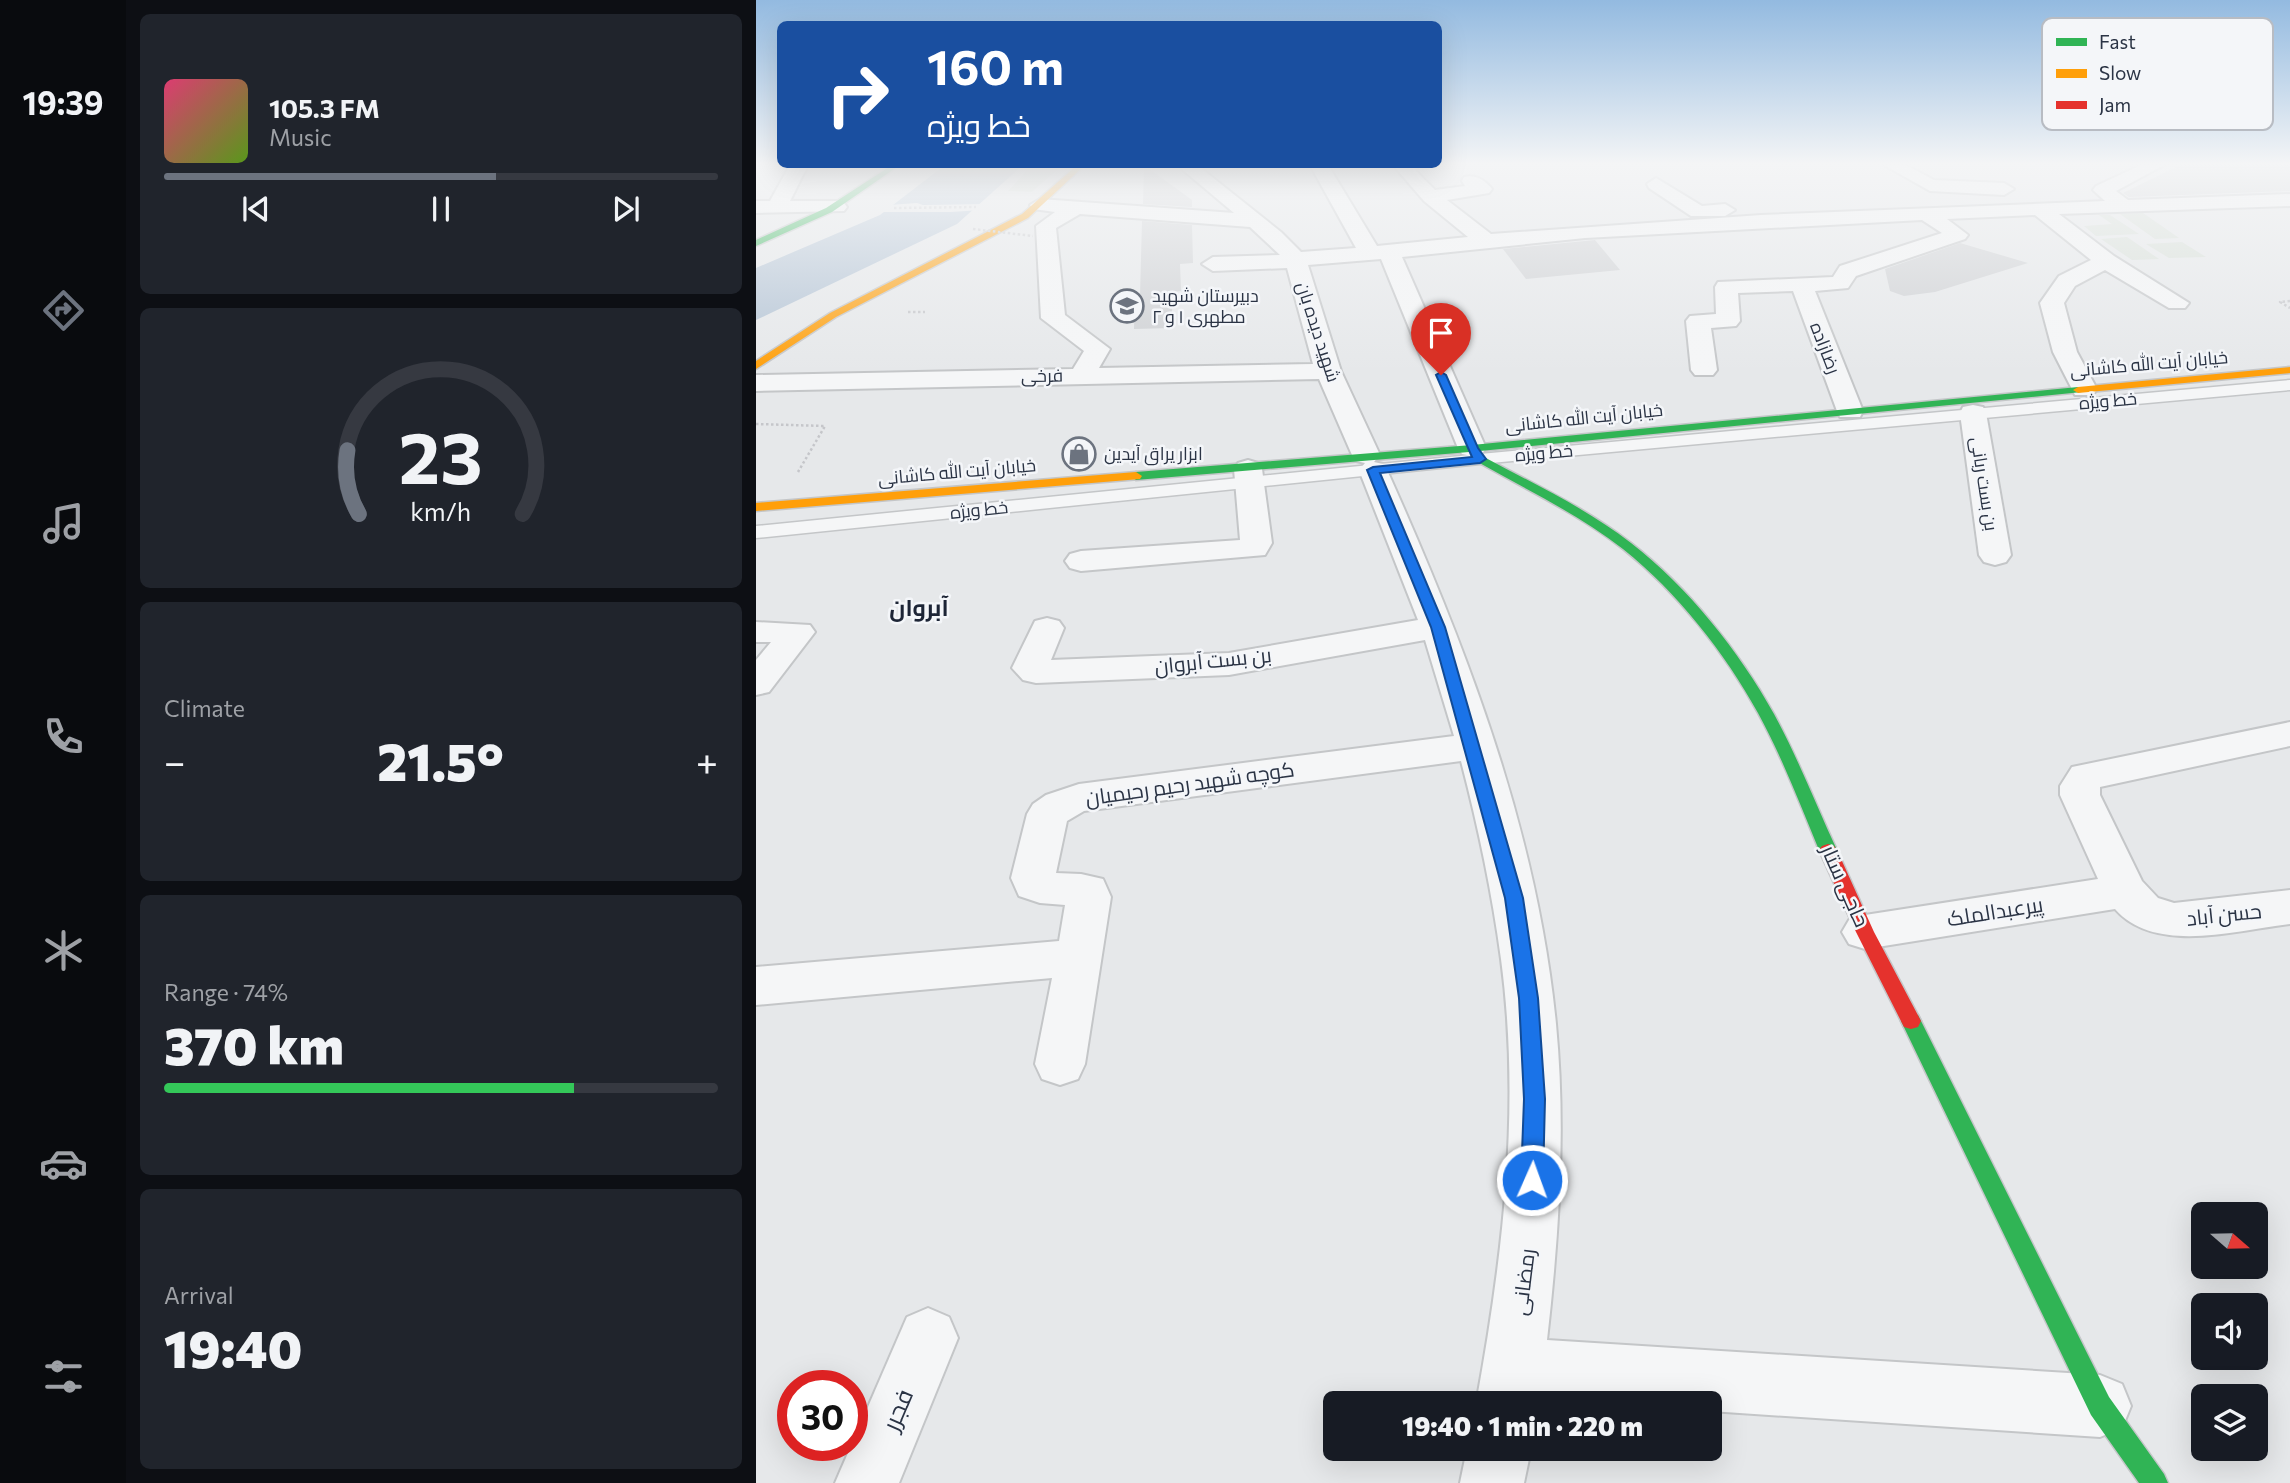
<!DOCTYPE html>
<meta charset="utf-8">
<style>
body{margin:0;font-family:Commissioner,Cairo,sans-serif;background:#20242c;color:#f1f3f6;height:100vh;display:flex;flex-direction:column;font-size:26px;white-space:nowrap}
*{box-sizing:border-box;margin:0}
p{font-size:23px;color:#9ea1a6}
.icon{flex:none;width:38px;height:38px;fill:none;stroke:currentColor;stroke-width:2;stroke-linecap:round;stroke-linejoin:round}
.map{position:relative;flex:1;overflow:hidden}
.sheet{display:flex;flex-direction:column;gap:14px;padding:14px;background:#0d0f14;width:630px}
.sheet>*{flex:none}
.top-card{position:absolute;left:21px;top:21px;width:665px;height:147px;border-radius:10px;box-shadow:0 7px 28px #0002;background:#1a4fa0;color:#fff;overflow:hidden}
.needle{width:46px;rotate:110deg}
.controls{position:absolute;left:1435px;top:1202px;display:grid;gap:14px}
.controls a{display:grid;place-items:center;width:77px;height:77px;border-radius:10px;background:#171b24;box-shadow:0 7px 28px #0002;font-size:35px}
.speed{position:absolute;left:21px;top:1370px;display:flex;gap:14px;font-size:35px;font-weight:700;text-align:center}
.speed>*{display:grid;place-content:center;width:91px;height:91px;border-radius:50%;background:#171b24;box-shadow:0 7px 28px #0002;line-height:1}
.speed .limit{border:10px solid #d22;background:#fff;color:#111}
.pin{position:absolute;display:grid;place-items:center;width:60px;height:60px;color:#fff;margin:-72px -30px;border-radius:50% 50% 50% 0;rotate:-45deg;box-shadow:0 0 7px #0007}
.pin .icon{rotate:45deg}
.me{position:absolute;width:77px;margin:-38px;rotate:2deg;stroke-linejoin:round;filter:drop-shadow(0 0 5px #0008)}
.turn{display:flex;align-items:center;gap:24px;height:147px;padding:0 35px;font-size:32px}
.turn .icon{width:91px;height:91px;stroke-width:2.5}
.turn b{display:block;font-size:49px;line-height:60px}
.big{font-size:52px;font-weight:800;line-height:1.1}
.sheet .tile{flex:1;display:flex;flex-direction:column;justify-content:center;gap:10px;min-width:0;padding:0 24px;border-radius:10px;background:#20242c}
.sheet .dial{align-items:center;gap:0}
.dial svg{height:182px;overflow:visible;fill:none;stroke:#363941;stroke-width:7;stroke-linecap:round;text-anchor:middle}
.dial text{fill:#f1f3f6;stroke:none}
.song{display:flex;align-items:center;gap:21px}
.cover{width:84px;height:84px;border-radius:10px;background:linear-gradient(135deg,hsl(340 70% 55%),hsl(90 70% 35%))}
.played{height:7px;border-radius:4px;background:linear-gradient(90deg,#6c737f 60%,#363941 60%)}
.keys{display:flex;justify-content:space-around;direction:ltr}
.heat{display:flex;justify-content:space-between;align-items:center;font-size:38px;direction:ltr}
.charge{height:10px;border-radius:5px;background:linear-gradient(90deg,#34c759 74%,#363941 0)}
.trip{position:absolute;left:567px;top:1391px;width:399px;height:70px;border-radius:10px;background:#171b24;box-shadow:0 7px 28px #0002;font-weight:800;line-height:70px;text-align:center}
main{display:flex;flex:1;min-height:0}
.dock{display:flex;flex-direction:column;width:126px;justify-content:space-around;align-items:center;background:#090b0e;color:#9ea1a6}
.dock .icon{width:49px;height:49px}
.dock .on{color:#6c737f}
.dock b{font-size:32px;color:#f1f3f6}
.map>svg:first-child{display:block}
.green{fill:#d6ded6}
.water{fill:#b4c4d5}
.pier{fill:#e6e8ea}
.building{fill:#ced0d3}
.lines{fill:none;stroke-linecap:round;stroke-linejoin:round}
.lane-casing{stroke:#c4c6c8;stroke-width:3}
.street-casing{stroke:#c4c6c8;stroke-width:4}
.fast-casing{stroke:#c4c6c8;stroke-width:3}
.slow-casing{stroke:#c4c6c8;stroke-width:3}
.jam-casing{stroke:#c4c6c8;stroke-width:3}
.path{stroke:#c5c6ca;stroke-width:2.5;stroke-dasharray:2.5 2.5;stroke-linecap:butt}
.lane{fill:#f5f6f7;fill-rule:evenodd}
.street{fill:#f5f6f7;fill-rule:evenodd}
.fast{fill:#30b455;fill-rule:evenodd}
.slow{fill:#ff9f0a;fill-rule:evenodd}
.jam{fill:#e5322d;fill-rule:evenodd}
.path-bridge{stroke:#c5c6ca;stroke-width:2.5;stroke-dasharray:2.5 2.5;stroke-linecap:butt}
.route{fill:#1a73e8;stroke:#114b97;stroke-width:2}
.labels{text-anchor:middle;stroke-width:5;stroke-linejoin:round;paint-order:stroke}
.far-poi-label{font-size:18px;fill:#2b3445;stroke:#f4f6f9;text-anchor:start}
.far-street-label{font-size:18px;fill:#2b3445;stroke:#f4f6f9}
.street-label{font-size:21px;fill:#2b3445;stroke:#f4f6f9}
.neighbourhood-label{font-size:23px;font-weight:bold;fill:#1d2536;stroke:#f4f6f9}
.near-street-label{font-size:24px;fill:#2b3445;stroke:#f4f6f9}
.key{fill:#f4f6f9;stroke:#b8bcc3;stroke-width:2}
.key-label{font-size:19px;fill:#2b3445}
</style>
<main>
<nav class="dock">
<b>19:39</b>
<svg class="icon on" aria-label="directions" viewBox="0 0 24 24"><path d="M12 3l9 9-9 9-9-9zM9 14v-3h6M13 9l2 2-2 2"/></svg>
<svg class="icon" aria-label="music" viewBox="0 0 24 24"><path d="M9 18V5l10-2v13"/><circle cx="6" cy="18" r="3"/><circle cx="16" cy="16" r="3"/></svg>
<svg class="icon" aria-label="phone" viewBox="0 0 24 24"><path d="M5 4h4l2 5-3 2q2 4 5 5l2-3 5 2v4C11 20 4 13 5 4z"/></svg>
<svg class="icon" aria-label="climate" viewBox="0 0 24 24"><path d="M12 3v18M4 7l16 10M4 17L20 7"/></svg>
<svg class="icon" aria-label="car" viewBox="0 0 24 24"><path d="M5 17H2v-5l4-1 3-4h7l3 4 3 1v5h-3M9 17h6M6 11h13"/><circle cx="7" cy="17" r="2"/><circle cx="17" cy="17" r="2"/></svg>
<svg class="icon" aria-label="filters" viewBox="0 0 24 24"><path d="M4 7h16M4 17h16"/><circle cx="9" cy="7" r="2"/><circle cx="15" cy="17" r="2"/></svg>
</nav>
<section class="sheet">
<div class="tile">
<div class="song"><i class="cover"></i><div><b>105.3 FM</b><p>Music</p></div></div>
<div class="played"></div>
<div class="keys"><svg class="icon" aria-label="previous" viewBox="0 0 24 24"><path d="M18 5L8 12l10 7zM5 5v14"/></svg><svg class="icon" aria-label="pause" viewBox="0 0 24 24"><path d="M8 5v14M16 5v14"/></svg><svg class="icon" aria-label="next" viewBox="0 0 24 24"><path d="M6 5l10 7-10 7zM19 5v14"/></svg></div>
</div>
<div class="tile dial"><svg viewBox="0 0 100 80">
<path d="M14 69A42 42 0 1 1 86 69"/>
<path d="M14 69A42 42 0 0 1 9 41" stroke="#6c737f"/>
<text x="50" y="56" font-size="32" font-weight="700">23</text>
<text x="50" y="72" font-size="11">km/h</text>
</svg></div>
<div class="tile"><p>Climate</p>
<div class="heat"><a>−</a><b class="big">21.5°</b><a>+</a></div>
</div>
<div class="tile"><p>Range · 74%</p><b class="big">370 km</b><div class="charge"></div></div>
<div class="tile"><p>Arrival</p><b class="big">19:40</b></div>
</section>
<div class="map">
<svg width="1534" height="1483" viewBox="0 0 1534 1483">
<rect width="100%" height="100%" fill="#e6e8ea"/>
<g class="green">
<polygon points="276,165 306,165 276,192 252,191"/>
<polygon points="1387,213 1423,238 1399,239 1364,214"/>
<polygon points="1343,215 1354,215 1383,234 1340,236 1328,226 1356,224"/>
<polygon points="1371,237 1403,259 1376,260 1345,239"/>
<polygon points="1426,242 1450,257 1413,258 1390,244"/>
</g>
<polygon class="water" points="189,165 267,165 201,224 0,320 0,268 124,215"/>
<polygon class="pier" points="161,203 167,205 230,204 225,210 195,212 122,212 133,205"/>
<g class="building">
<polygon points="388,165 436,200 436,207 387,204"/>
<polygon points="1424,165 1534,165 1534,191 1373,197 1367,193"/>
<polygon points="386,221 436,225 437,263 424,264 425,291 417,292 415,328 378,329 379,296 384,296"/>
<polygon points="839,240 864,270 770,279 747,249"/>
<polygon points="1204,243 1272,263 1179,292 1148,296 1134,291 1129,269"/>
</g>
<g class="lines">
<defs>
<polygon id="lane" points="1534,380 1534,390 724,464 0,538 0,526 724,454"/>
<g id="street">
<polygon points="34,165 52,165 34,201 81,201 88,203 91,207 88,211 0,213 0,201 14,201"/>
<path d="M421 165H441L525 232 545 252 600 248 554 165H572L621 246 712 237 668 201 637 165H664L659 170 679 190 709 186 706 181 708 177C719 174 729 180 736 189L733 193 691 200 735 234 1005 215 1349 201 1337 190 1340 186 1385 165H1408L1360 191 1372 200 1534 194V206L1303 214 1358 256 1433 303 1429 308H1413L1349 270 1319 286 1308 303 1321 352 1341 389 1337 395H1319L1297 352 1284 303 1303 276 1335 260 1279 215 1191 219 1212 235 1209 239 1100 276 1092 288 1059 291 1107 411 1104 417H1084L1081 411 1037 291 982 293 984 321 980 326 955 328 961 370 957 375H939L935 370 930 321 934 316 960 314 959 287 962 282 1077 277 1084 266 1186 233 1166 220 829 238 646 257 730 448 726 454 716 456 706 454 702 448 625 259 552 265 585 371 624 455 618 462 627 464 631 470C710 646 781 830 800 1024 810 1129 803 1235 791 1340L1344 1375 1366 1384 1375 1406 1366 1428 1344 1437 954 1411V1404H838L782 1400V1404H720C747 1257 765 1107 745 959 736 892 722 826 705 761L328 811 311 821 300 873 325 874 347 879 355 897 329 1064 322 1079 304 1085 286 1079 279 1064 296 978 0 1005V967L303 941 309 905 284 903 263 896 255 878 271 814 277 804 290 795 323 784 698 736 669 640 473 675 280 683 267 680 256 668 279 621 291 618 303 621 308 628 295 660 473 653 662 620 603 470 609 463 600 461 596 455 563 379 0 391V375L317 369 328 351 285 318 280 226 299 212 277 209 274 205 284 199 478 213ZM324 214 494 227 524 255 457 257 446 264 457 271 531 268 557 364 343 368 354 349 309 315 300 228Z"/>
<polygon points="1128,165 1150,165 1178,180 1248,183 1258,189 1248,195 1174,191"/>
<polygon points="900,178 946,206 969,204 979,210 969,216 935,216 893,188 891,184"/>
<polygon points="1217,405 1227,407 1230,413 1255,555 1250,562 1239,565 1228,562 1223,555 1204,413 1207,407"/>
<polygon points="492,460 502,463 506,469 516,543 509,555 325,571 314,568 309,561 314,554 325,551 484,540 478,469 482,463"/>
<polygon points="0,622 54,625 59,632 13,692 0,695 0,660 15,642 0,642"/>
<path d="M1534 722V746L1344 787V795L1386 881 1402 898 1418 903 1534 890V924C1481 930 1399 955 1359 909L1109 949 1093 944 1086 932 1093 920 1109 915 1342 879 1304 795V786L1316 767Z"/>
<polygon points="172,1308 193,1317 202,1338 143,1483 79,1483 151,1317"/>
<polygon points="711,1449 775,1449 768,1483 704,1483"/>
</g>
<g id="fast">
<polygon points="136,165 144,165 76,212 0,246 0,240 70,208"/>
<path d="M1322 387 1327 390 1326 392 724 451 728 457C778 484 830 508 875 543 932 587 983 651 1018 714 1042 758 1060 805 1081 850L1078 854H1066L1063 850C1044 804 1026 757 1002 713 969 653 921 592 867 549 822 514 769 489 720 461L713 452 380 480 374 476 380 472 716 445Z"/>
<polygon points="1155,1013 1162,1015 1353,1397 1408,1474 1412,1483 1383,1483 1335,1415 1145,1021 1148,1015"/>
</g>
<g id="slow">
<polygon points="321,165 329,165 272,218 80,317 0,369 0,361 74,313 266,214"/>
<polygon points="1534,367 1534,373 1322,393 1317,390 1322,387"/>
<polygon points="380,472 386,476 384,479 0,511 0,503"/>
</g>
<polygon id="jam" points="1072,844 1078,846 1081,850 1118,932 1165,1021 1162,1027 1155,1029 1148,1027 1100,932 1063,850 1066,846"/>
</defs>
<use href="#lane" class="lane-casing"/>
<use href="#street" class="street-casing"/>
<use href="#fast" class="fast-casing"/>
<use href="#slow" class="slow-casing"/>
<use href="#jam" class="jam-casing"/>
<g class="path">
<polyline points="1464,165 1487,171"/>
<polyline points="138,208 220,207"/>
<polyline points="1534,301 1524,302 1534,308"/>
<polyline points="152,312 169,312"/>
<polyline points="0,424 69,426 42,472"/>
</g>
<use href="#lane" class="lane"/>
<use href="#street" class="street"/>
<use href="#fast" class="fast"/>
<use href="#slow" class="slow"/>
<use href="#jam" class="jam"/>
<polyline class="path-bridge" points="217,229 277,236"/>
</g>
<linearGradient id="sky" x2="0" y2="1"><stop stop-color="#93bae0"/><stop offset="0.44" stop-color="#f4f5f6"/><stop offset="1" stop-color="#f4f5f6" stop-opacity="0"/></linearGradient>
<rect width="1534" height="372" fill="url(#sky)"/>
<polygon class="route" points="685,372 690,375 722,448 730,459 724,463 624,473 689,627 767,898 782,998 789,1099 787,1180 784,1187 776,1190 768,1187 765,1180 768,1099 763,998 749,898 675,627 611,470 617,467 716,457 680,375"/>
<defs>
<symbol id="school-ring" viewBox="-11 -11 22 22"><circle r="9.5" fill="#f4f6f9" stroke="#6c737f" stroke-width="1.5"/><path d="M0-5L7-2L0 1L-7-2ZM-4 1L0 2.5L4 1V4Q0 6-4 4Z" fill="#6c737f"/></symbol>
<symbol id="shop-ring" viewBox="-11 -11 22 22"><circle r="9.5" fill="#f4f6f9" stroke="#6c737f" stroke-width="1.5"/><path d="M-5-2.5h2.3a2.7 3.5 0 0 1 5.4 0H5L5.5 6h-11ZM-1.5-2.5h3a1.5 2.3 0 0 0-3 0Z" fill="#6c737f"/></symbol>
</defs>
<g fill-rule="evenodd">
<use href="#school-ring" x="352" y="287" width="38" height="38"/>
<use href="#shop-ring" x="304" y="435" width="38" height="38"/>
</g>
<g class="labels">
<g class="far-poi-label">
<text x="396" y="302">دبیرستان شهید<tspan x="396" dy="21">مطهری ۱ و ۲</tspan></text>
<text x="348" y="460">ابزار یراق آیدین</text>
</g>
<g class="far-street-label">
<text transform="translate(562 332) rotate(72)" y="6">شهید دیده بان</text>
<text transform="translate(1069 348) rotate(69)" y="6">رضازاده</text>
<text transform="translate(1393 364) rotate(-5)" y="6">خیابان آیت الله کاشانی</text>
<text transform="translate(286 376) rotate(-1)" y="6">فرخی</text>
<text transform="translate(1352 401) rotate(-5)" y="6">خط ویژه</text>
<text transform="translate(828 418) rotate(-6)" y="6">خیابان آیت الله کاشانی</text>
<text transform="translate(788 453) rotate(-5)" y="6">خط ویژه</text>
<text transform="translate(201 472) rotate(-5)" y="6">خیابان آیت الله کاشانی</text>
<text transform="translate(1228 484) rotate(81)" y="6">بن بست ربانی</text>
<text transform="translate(223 510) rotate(-6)" y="6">خط ویژه</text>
</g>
<g class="street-label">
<text transform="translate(457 661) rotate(-6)" y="7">بن بست آبروان</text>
<text transform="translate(434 784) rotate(-8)" y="7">کوچه شهید رحیم رحیمیان</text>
<text transform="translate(1089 886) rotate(66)" y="7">حاجی ستار</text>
<text transform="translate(1239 912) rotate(-9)" y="7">پیرعبدالملک</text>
<text transform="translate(1468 915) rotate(-6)" y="7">حسن آباد</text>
<text transform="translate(768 1282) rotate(-83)" y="7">رمضانی</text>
</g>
<g class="neighbourhood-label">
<text x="163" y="616">آبروان</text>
</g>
<g class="near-street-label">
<text transform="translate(142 1410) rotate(-67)" y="8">فجرر</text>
</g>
</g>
<rect x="1286" y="18" width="231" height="112" rx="10" class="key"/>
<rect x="1300" y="38" width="31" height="8" fill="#30b455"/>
<rect x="1300" y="69" width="31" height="9" fill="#ff9f0a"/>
<rect x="1300" y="101" width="31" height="8" fill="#e5322d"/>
<g class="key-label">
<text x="1343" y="49">Fast</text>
<text x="1343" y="80">Slow</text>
<text x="1343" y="112">Jam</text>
</g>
</svg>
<div class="controls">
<a><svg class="needle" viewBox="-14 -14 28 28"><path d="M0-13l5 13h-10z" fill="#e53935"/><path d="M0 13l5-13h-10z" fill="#9ea1a6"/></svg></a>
<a><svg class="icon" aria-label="sound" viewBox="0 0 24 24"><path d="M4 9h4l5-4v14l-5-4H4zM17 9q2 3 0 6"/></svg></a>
<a><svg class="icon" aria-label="layers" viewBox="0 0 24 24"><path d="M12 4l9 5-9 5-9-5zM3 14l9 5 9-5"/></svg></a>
</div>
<div class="speed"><div class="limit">30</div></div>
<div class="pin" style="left:685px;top:375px;background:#d93025"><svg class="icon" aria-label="arrive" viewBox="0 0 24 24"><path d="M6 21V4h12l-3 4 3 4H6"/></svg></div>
<svg class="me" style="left:776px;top:1180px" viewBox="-20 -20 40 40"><circle r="17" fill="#1a73e8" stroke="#fff" stroke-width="3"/><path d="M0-11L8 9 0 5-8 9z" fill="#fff"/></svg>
<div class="trip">19:40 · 1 min · 220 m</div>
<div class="top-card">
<div class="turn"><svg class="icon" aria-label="right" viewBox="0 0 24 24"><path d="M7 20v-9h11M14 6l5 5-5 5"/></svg><div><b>160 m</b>خط ویژه</div></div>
</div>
</div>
</main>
